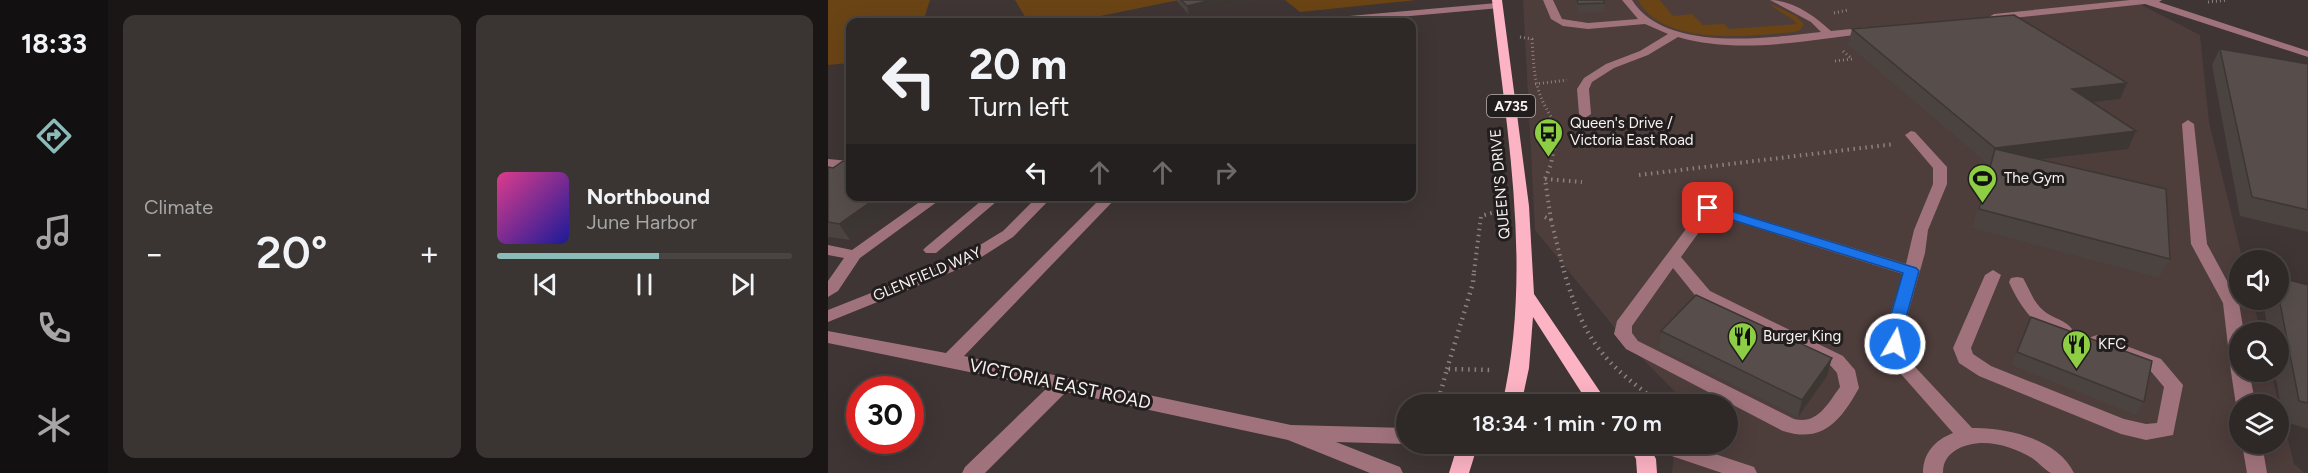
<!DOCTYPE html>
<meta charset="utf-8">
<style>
body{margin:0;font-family:Figtree,sans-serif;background:#3a3433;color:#f1f3f6;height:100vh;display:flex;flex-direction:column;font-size:22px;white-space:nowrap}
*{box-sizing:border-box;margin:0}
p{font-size:20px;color:#a7a6a7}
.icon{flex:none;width:33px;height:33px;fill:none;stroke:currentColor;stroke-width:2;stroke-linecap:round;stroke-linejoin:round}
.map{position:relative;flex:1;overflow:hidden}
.panel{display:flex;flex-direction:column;gap:15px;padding:15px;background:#191615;width:720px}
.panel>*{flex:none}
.guide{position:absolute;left:18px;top:18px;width:570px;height:183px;border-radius:12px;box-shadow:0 6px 24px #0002,0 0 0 2px #494444;background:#2e2827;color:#f1f3f6;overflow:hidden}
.controls{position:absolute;left:1401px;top:250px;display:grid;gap:12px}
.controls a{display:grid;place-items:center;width:60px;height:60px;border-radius:50%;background:#2e2827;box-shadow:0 6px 24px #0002,0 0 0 2px #494444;font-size:30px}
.speed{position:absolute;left:18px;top:376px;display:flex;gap:12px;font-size:30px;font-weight:700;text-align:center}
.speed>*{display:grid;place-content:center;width:78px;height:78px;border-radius:50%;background:#2e2827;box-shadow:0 6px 24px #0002,0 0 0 2px #494444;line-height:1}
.speed .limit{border:9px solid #d22;background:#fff;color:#111}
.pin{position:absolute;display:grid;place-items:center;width:51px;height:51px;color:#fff;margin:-26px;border-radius:12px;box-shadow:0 3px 9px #0006}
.me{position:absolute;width:66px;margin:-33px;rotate:8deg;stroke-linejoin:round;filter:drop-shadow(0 0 4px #0008)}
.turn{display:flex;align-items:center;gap:21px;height:126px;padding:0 24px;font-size:27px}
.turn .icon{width:78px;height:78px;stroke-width:2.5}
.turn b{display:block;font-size:42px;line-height:51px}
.lanes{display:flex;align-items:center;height:57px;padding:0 24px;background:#0003;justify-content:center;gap:30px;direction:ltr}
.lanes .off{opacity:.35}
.big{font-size:45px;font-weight:600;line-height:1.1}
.panel .card{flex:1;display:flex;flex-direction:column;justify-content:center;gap:9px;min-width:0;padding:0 21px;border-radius:12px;background:#3a3433}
.song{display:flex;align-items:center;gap:18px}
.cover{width:72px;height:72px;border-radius:9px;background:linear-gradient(135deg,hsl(330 70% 55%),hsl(240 70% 35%))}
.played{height:6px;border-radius:3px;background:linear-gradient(90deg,#8bbbb9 55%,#494444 55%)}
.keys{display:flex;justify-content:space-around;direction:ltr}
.heat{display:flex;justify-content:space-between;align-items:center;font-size:33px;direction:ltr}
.panel .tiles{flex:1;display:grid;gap:15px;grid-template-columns:repeat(2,1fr)}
.trip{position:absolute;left:568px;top:394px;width:342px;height:60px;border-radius:30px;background:#2e2827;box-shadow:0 6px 24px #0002,0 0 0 2px #494444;font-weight:600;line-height:60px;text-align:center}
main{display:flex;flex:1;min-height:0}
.tab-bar{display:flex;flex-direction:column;width:108px;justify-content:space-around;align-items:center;background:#121010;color:#a7a6a7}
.tab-bar .icon{width:42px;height:42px}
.tab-bar .selected{color:#8bbbb9}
.tab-bar b{font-size:27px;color:#f1f3f6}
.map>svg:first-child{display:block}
.built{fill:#4d3d3b;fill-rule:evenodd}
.green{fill:#6a4415}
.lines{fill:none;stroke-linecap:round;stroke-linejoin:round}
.path-far2{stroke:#8a8282;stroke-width:3;stroke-dasharray:1 3;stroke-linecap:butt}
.path-far1{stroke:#8a8282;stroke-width:4;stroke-dasharray:1.5 4.5;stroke-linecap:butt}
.path{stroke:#8a8282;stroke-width:4.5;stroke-dasharray:1.5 5;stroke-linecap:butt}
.minor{fill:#a0737c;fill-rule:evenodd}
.major{fill:#fcb3c3;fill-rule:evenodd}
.wall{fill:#4b4340}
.shaded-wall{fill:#3d3734}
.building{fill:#574e4b;stroke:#3d3734;stroke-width:1.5}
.route{fill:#1a73e8;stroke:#114b97;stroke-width:1.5}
.labels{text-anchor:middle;stroke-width:6;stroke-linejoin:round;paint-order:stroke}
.shield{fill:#221e1d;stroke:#b8b2b2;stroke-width:1.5}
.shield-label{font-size:14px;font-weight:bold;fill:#f8f2f2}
.poi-label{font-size:15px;fill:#f8f2f2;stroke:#221e1d;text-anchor:start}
.street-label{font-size:15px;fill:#f8f2f2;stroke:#221e1d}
.near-street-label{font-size:18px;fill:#f8f2f2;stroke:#221e1d}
</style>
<main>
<nav class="tab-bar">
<b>18:33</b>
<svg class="icon selected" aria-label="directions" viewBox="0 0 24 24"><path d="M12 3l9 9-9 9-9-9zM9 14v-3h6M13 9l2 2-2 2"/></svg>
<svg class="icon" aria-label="music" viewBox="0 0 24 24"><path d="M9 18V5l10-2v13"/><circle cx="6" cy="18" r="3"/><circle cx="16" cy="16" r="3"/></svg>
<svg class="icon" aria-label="phone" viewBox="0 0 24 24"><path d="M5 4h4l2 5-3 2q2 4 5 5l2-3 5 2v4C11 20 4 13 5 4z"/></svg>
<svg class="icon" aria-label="climate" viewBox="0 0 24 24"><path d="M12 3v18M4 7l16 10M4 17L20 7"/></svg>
</nav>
<section class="panel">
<div class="tiles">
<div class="card"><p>Climate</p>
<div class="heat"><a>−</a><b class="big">20°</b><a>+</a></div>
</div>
<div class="card">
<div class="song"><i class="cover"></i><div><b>Northbound</b><p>June Harbor</p></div></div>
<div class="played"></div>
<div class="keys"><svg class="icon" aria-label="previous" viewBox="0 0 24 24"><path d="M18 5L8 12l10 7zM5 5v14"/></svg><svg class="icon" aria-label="pause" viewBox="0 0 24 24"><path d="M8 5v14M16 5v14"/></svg><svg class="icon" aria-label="next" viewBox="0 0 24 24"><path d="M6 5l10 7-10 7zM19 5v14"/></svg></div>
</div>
</div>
</section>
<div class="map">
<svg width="1480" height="473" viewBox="0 0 1480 473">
<rect width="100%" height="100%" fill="#3e3534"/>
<path class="built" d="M695 0H1304L1372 35 1381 122 1415 261H1412V300H1425L1433 333H1412V372H1443L1466 464 1477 473H844L847 444H900V405H852L853 398 799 343 707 230ZM1412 405H1450V444H1412Z"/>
<g class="green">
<polygon points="0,0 102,0 95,22 22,22 22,63 0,65"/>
<polygon points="187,0 351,0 243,22 200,22"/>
<polygon points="457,0 589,0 472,12"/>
<path d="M810 0H832L845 16 864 14 875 25 896 24 901 29 969 24C961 15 951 13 941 3L968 16 976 24 972 30 966 32C922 36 835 47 810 0Z"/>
</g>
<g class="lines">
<g class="path-far2">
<polyline points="1380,2 1400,0"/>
<polyline points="1006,13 1020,10"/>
<path d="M692 37 704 39C706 71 706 91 724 118"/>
<polyline points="1007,61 1024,59 1015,51"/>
<polyline points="707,84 739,80"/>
</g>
<g class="path-far1">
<polyline points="811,175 1067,144"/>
<polyline points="717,179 754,182"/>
<polyline points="717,217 723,220 736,272"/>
<polyline points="723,220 717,179 723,164 730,127 723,117"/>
<polyline points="646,272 653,216 674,210"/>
</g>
<g class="path">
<path d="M736 271C756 341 776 364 835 405"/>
<polyline points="619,369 645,283 646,271"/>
<polyline points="609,405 619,369 665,370"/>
</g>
<g class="minor">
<path d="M715 0H725L734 19 760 23 810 19 794 0H804C837 53 939 38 993 32L983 22 942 0C965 0 987 16 1003 31L1043 27 1048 30 1043 33C981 40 911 55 850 37L820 55 786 68 764 82 761 89 763 114 757 118 751 114 749 89 756 78 778 64 812 51 840 34 817 24 760 29 735 26 723 19Z"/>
<polygon points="1302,0 1334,0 1331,2 1480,51 1480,57 1317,4 1166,20 1161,17 1166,14"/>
<polygon points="669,3 674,6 672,8 515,22 482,22 487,19"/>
<polygon points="1360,120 1366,124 1379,244 1411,303 1416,333 1412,333 1412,372 1421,372 1428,405 1412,405 1412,410 1408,405 1403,372 1395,303 1363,244 1354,124"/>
<path d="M1083 131 1087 132 1119 167V184L1100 230 1097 253 1075 331 1076 355 1144 428C1178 427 1230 439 1246 473 1240 473 1228 473 1223 473 1217 470 1210 462 1204 458 1183 445 1151 436 1128 450 1119 456 1115 462 1115 473H1095C1095 453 1107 440 1125 433L1058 357 1057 331 1075 274 884 214 853 257 882 291 1015 356 1027 370 1031 388C1013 420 995 444 955 431L798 349 786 334 789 321 876 205 881 204 1078 264 1086 230 1105 184V168L1077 135ZM845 268 870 299 1003 366 1009 373 1012 387C1000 403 990 425 966 419L810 341 804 333V326Z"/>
<polygon points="0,159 22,161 22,169 0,167"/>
<polygon points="100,196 117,196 32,258 10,291 0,297 0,281 16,258 0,255 0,245 24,250"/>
<polygon points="159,196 175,196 108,253 98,253 95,250 98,247"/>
<polygon points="210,196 225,196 185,237 141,265 0,322 0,310 129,259 175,231"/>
<polygon points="275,196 290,196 136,356 463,425 579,428 579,444 508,442 572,467 575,473 542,473 460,440 238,392 157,473 134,473 137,467 219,388 0,343 0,331 118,353"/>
<polygon points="1165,270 1173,275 1143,348 1145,354 1163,366 1296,419 1318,424 1329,423 1336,387 1321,369 1263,345 1260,341 1263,337 1269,335 1333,359 1355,385 1345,435 1318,440 1293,434 1151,376 1131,363 1125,348 1157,275"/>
<path d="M1189 277 1195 278C1202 290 1205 302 1216 311 1224 318 1238 320 1244 329L1241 333C1213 341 1190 303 1181 282L1183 278Z"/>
<polygon points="823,444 857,444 926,467 929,473 894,473 826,450"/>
<polygon points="1414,444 1434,444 1439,473 1419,473"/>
</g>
<g class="major">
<path d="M664 0H674L701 206 706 294 781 405H674C705 272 679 134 664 0ZM705 317 755 395 726 392 695 396 701 368Z"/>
<polygon points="630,444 650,444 641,473 621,473"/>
<polygon points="800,444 820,444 828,459 829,473 809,473 808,459"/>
</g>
</g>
<g class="wall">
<polygon points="348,0 426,0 361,15"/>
<polygon points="747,0 776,0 776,12 750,13"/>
<polygon points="1024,29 1292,99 1265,102 1300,149 1211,159 1342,259 1331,278 1144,228 1161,165 1020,45"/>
<polygon points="1392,49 1480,64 1480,232 1412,216 1384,65"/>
<polygon points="0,167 5,168 22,196 83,196 22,240 0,237"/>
<polygon points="411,196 465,196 442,199 415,198"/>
<polygon points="1450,277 1480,285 1480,429 1455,421 1447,372 1450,372 1450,333 1440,333 1435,300 1450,300"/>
<polygon points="1203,317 1316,402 1308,415 1183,365"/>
<polygon points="833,331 999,376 970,417 831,348"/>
</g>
<g class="shaded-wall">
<polygon points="383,0 426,0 361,15 359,6"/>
<polygon points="1299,83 1292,99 1237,105 1244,89"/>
<polygon points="1308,131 1300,149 1163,165 1167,149 1161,165 1167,148"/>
<polygon points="51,196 83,196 22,240 11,224"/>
<polygon points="441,196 465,196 442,199"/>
<polygon points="1004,358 999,376 970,417 974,400"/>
</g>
<g class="building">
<polygon points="353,0 383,0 359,6"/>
<polygon points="749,0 776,0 776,3 750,4"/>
<polygon points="1186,15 1299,83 1244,89 1308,131 1167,148 1024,29"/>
<polygon points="1392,49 1480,64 1480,210 1424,197"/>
<polygon points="1167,149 1338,189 1342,259 1151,209"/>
<polygon points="15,161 22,162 22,196 51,196 11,224 0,222 0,167 5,168"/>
<polygon points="1450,277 1480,285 1480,403 1471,401 1450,293"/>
<polygon points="868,295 1004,358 974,400 833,331"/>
<polygon points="1203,317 1324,361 1316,402 1189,352"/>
</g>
<polygon class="route" points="880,204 1088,268 1091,271 1074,332 1075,344 1072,348 1061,348 1058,332 1075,273 876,211 874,208 876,205"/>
<defs>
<symbol id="bus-pin" viewBox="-11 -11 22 30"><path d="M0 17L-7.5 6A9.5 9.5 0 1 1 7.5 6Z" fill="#8dce44" stroke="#221e1d"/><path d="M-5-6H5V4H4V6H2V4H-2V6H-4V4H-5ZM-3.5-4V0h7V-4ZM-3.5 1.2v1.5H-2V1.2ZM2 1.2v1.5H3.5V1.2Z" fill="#111"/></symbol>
<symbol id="stadium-pin" viewBox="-11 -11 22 30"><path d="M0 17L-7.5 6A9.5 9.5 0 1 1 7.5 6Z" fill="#8dce44" stroke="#221e1d"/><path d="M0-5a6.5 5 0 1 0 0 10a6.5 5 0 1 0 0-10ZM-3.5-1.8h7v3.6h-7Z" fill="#111"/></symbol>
<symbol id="restaurant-pin" viewBox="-11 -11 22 30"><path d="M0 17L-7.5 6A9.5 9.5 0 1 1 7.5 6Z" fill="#8dce44" stroke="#221e1d"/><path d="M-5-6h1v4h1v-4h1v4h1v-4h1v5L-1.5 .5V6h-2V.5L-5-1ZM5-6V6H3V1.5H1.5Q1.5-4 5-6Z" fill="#111"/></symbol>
</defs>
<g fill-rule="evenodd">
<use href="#bus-pin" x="704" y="116" width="33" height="45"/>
<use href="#stadium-pin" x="1138" y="162" width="33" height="45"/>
<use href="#restaurant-pin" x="898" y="320" width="33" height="45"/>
<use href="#restaurant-pin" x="1232" y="328" width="33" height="45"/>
</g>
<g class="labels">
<rect class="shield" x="659" y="95" width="48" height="22" rx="4.5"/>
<g class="shield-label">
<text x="683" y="111">A735</text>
</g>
<g class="poi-label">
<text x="742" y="128">Queen's Drive /<tspan x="742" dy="17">Victoria East Road</tspan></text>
<text x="1176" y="183">The Gym</text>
<text x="935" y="341">Burger King</text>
<text x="1270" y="349">KFC</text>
</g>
<g class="street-label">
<text transform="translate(672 184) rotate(-95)" y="5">QUEEN'S DRIVE</text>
<text transform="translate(99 274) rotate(-23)" y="5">GLENFIELD WAY</text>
</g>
<g class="near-street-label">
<text transform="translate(232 384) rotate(12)" y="6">VICTORIA EAST ROAD</text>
</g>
</g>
</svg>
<div class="controls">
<a><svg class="icon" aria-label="sound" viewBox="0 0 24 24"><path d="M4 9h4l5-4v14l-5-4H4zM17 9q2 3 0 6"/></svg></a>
<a><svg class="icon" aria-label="search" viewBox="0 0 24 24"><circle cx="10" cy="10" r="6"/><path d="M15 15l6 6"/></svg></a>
<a><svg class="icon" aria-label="layers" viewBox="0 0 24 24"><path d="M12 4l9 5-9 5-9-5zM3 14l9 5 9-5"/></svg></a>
</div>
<div class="speed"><div class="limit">30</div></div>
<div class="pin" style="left:880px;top:208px;background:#d93025"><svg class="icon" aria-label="arrive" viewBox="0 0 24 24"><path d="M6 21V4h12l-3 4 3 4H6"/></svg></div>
<svg class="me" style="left:1067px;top:344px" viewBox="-20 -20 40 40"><circle r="17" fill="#1a73e8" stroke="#fff" stroke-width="3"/><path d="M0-11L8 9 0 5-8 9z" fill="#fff"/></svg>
<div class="trip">18:34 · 1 min · 70 m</div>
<div class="guide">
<div class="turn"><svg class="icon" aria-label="left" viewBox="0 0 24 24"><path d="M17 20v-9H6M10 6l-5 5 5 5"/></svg><div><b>20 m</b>Turn left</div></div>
<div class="lanes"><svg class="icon" aria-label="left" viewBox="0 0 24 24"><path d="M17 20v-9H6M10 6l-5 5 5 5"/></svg><svg class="icon off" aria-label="ahead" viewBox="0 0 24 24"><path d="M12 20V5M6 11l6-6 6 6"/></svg><svg class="icon off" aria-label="ahead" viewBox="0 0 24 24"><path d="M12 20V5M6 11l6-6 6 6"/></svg><svg class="icon off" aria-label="right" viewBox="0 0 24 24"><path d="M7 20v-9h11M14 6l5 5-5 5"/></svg></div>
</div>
</div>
</main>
